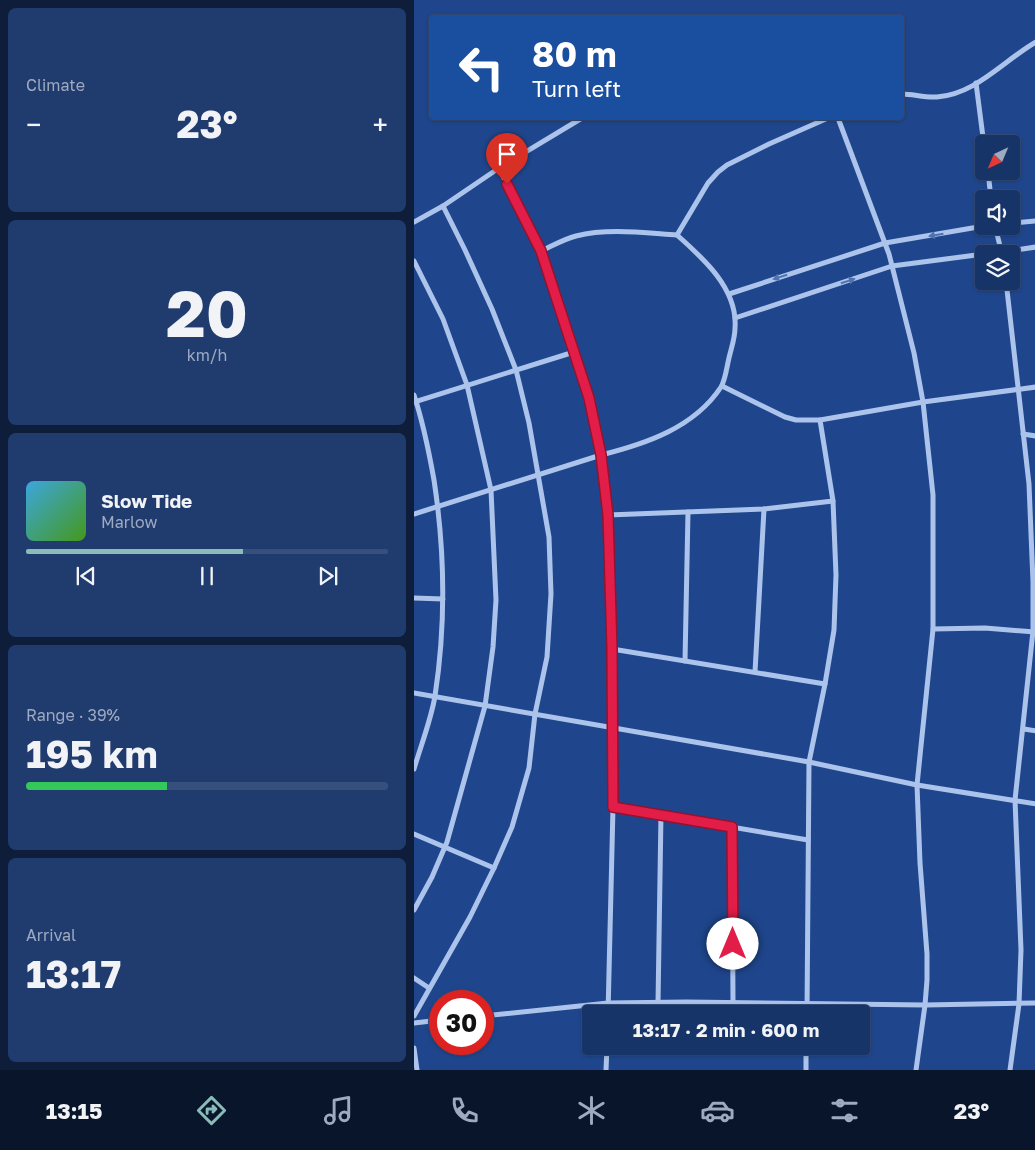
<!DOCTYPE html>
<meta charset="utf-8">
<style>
body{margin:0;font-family:"Golos Text",sans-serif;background:#203c6f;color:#f1f3f6;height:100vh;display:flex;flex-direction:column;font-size:19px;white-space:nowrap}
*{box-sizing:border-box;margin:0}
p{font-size:16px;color:#9eaac0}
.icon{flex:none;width:28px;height:28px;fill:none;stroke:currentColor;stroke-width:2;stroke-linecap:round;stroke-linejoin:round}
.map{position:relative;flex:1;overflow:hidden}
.details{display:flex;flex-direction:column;gap:8px;padding:8px;background:#0d1d3a;width:414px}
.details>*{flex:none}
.banner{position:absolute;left:15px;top:15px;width:475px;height:105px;border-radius:5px;box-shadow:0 1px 4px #0004,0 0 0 1px #364f7d;background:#1a4fa0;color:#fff;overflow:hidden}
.needle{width:32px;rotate:224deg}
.controls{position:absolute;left:561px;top:135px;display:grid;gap:10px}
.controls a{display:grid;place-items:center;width:45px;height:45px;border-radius:5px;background:#173469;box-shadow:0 1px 4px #0004,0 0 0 1px #364f7d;font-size:25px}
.speed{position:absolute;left:15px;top:990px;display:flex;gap:10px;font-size:25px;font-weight:700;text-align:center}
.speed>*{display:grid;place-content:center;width:65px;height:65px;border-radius:50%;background:#173469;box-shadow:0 1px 4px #0004,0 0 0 1px #364f7d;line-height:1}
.speed .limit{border:8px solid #d22;background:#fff;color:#111}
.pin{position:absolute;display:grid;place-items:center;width:42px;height:42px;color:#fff;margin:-51px -21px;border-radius:50% 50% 50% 0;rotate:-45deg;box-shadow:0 0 5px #0007}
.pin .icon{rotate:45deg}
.me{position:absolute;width:55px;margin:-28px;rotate:0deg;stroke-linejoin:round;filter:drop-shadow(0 0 4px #0008)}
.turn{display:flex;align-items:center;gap:18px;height:105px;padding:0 20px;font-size:22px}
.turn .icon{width:65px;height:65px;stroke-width:2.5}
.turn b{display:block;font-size:35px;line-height:42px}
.big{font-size:38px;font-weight:700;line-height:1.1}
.details .widget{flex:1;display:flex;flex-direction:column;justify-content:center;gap:8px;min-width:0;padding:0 18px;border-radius:8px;background:#203c6f}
.details .dial{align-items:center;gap:0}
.dial b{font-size:65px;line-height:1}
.song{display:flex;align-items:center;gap:15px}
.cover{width:60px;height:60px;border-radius:8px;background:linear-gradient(135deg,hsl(200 70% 55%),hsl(100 70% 35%))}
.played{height:5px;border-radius:2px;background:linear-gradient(90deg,#8bbbb9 60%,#364f7d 60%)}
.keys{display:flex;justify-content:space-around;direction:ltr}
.heat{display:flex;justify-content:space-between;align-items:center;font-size:28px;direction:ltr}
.charge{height:8px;border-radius:4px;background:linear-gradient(90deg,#34c759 39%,#364f7d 0)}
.trip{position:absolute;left:168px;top:1005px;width:288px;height:50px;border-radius:5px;background:#173469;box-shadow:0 1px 4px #0004,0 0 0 1px #364f7d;font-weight:700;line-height:50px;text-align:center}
.menu{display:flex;height:80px;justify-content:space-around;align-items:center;background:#09152a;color:#9eaac0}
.menu .icon{width:35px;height:35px}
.menu .on{color:#8bbbb9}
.menu b{font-size:22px;color:#f1f3f6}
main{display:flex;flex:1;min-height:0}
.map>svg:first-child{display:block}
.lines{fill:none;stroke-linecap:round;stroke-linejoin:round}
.minor{stroke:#acc4ec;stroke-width:5}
.oneway{fill:#5072ae}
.route-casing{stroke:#92132f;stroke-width:12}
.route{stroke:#e11d48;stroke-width:9}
</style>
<main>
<section class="details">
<div class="widget"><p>Climate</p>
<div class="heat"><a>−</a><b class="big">23°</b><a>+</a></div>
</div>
<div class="widget dial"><b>20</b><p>km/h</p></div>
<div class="widget">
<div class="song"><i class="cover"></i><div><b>Slow Tide</b><p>Marlow</p></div></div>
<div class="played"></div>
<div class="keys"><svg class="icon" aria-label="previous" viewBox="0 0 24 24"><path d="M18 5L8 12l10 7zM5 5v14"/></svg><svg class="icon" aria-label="pause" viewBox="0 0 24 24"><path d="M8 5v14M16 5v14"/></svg><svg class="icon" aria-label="next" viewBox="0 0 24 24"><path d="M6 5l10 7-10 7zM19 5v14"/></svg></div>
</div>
<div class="widget"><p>Range · 39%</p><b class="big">195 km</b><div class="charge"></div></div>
<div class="widget"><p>Arrival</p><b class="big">13:17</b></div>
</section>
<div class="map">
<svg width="622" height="1070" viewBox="0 0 622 1070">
<rect width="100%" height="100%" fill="#1f468c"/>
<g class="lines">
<g class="minor">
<polyline points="562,83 570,145"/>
<path d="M488 94C499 94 511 98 523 97 562 94 589 61 622 42"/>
<polyline points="424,118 475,254 500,353 509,402 519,495 519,629 503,785 506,863 513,954 513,980 511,1005 502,1070"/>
<path d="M85 168 127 251C138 246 150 239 162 236 194 228 231 233 263 235L294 183 304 172 313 165 355 144 414 118"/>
<polyline points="574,171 577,199"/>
<polyline points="0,222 29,206 85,168 168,118"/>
<polyline points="598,223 622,221"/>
<polyline points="581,226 588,254"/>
<polyline points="574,254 622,247"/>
<polyline points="0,261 29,319 53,385 77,490 82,600 79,647 71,706 33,842 18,877 0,910"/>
<polyline points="592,281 615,484 619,582 619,631 601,800 607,950 605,1004 596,1070"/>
<polyline points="315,294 471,243 570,226"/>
<polyline points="321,318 478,266 570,254"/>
<polyline points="160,352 175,398 187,455 194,515 198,649 199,807 194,1014"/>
<polyline points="308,386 371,417 382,420 406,420"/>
<path d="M0 395C9 422 15 452 20 480 31 552 32 624 21 696 17 720 7 745 0 769"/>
<polyline points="0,402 160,352 127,251"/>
<polyline points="609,434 622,436"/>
<path d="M0 514 187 455C231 444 280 428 307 387 312 379 313 364 316 354 318 346 321 337 321 328 324 289 289 258 263 235"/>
<polyline points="194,515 350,509 419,501"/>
<polyline points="0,598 29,599"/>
<polyline points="519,629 571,628 621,632"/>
<polyline points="198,649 411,684"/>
<polyline points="271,661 274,512"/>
<polyline points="341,672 350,509"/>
<polyline points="0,693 395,762 503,785 622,804"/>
<polyline points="610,729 622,731"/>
<polyline points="199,807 394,840"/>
<polyline points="318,827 319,1003"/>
<polyline points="0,834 80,868"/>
<polyline points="0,978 15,988"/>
<polyline points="244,1003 247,814"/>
<polyline points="393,1014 395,762 411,684 420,630 422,575 419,501 406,420 509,402 622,387"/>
<polyline points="0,1016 56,917 80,868 98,827 115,768 121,714 133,657 137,594 135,537 115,423 102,370 78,309 51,250 29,206"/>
<polyline points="69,1016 194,1003 273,1002 511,1005 622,1003"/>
<polyline points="0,1023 26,1020"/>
<polyline points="0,1048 3,1070"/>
<polyline points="192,1070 193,1046"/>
<polyline points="392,1070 392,1046"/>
</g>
</g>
<defs><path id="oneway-solid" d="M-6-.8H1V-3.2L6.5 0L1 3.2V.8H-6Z" transform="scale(1.25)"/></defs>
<g class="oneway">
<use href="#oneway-solid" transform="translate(522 235) rotate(171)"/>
<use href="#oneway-solid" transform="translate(366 277) rotate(162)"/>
<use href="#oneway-solid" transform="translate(434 281) rotate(-18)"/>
</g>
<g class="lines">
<defs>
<polyline id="route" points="93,184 127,251 175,398 187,455 194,515 198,649 199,807 318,827 319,944"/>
</defs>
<use href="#route" class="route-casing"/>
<use href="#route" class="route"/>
</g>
</svg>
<div class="controls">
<a><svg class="needle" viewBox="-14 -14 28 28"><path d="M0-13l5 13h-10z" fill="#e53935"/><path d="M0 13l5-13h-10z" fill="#9eaac0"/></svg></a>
<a><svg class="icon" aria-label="sound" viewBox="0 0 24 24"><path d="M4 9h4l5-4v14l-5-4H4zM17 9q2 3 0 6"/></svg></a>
<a><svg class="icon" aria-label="layers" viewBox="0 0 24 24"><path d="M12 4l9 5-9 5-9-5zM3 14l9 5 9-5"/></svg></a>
</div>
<div class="speed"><div class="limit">30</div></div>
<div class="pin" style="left:93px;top:184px;background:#d93025"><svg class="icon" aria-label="arrive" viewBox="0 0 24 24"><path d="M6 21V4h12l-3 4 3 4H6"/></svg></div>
<svg class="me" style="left:319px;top:944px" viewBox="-20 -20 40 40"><circle r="19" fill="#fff"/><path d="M0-13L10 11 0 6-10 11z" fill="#e11d48"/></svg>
<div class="trip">13:17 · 2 min · 600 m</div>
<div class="banner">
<div class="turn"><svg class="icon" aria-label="left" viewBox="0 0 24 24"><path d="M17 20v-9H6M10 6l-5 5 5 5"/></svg><div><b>80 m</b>Turn left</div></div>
</div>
</div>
</main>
<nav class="menu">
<b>13:15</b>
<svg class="icon on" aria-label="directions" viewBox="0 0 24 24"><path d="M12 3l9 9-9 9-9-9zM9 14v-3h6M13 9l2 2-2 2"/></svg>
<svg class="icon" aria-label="music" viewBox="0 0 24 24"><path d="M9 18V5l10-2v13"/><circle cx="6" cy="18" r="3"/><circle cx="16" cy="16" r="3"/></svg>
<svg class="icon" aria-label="phone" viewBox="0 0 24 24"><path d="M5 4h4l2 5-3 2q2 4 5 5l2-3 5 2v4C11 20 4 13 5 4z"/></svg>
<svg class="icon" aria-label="climate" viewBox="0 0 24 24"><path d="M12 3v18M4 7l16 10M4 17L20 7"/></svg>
<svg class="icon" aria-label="car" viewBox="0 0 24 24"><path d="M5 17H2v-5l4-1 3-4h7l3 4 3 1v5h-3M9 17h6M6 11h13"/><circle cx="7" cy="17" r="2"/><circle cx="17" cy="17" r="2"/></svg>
<svg class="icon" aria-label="filters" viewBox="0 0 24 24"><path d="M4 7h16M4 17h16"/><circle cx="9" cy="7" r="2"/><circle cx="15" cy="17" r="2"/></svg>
<b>23°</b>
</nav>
